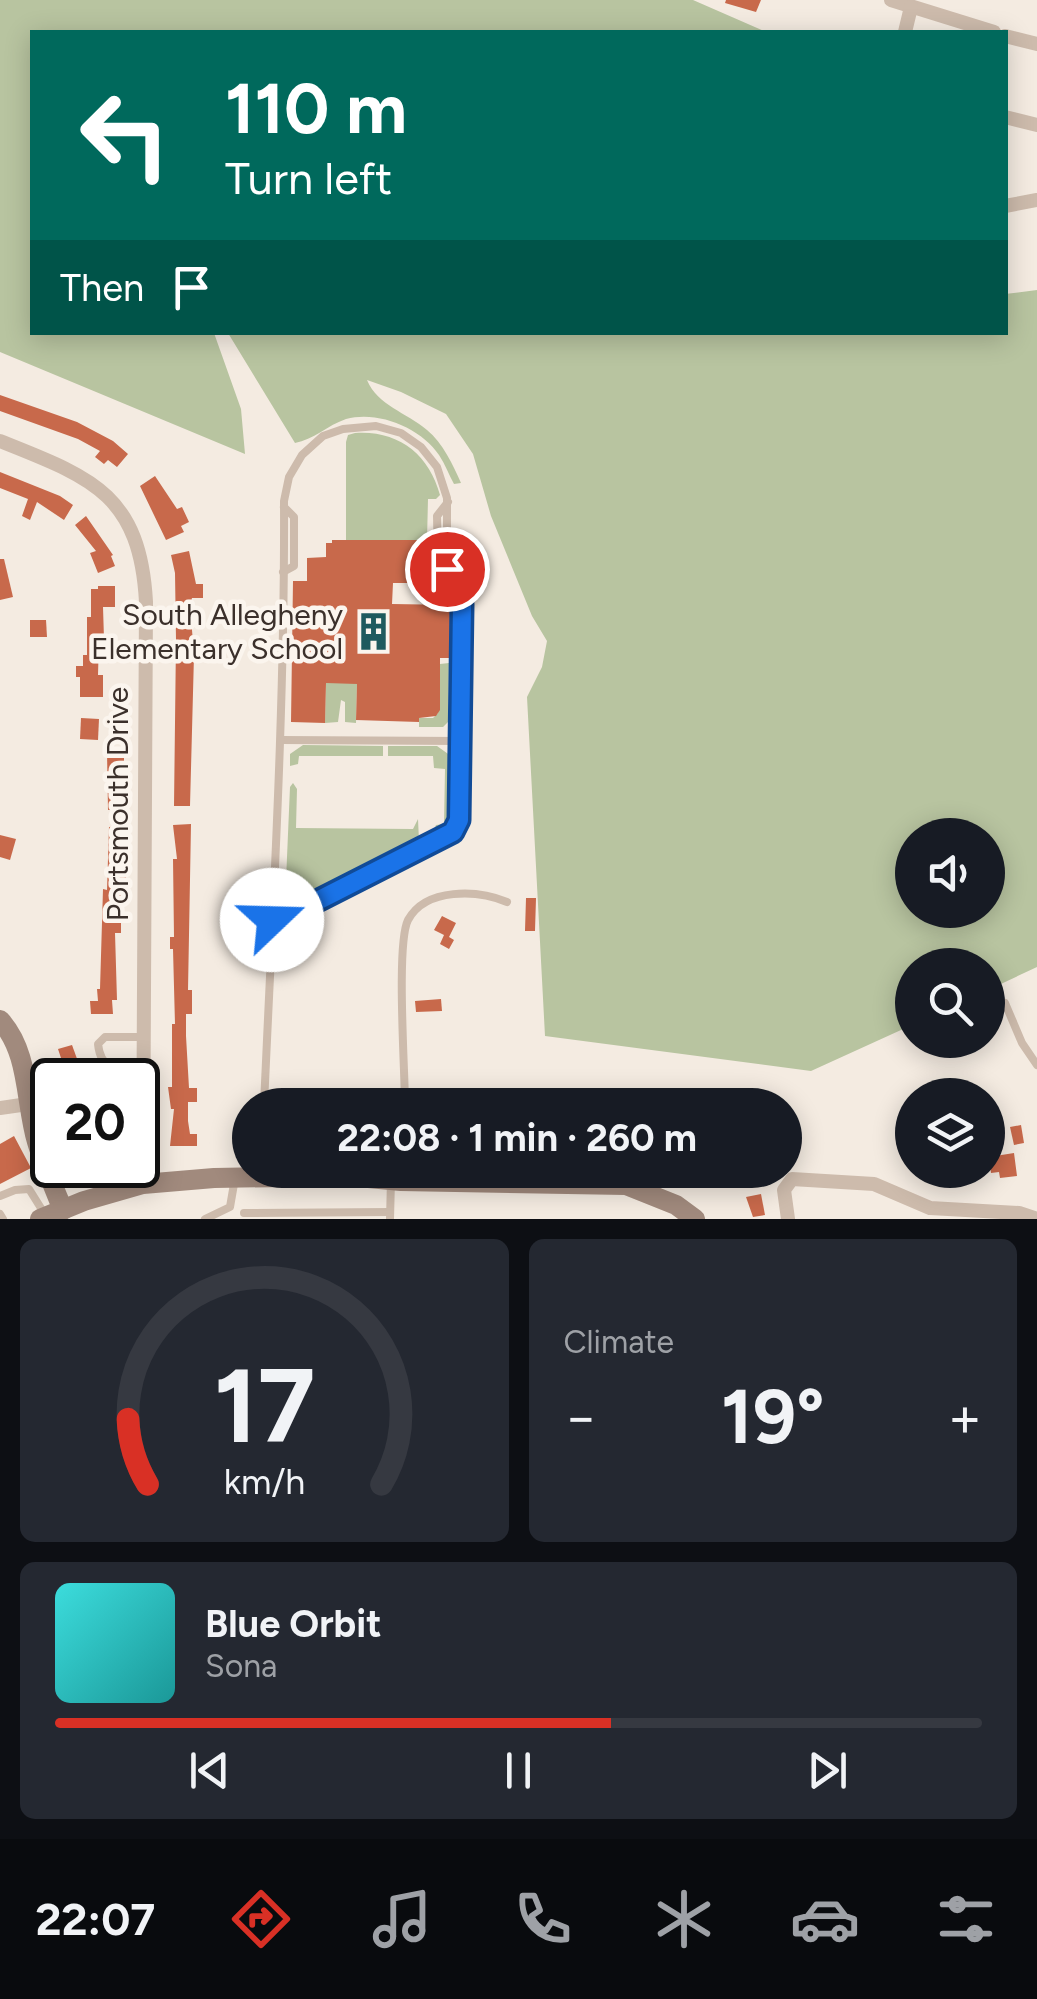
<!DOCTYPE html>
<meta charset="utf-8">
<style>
body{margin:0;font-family:Figtree,sans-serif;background:#242831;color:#f1f3f6;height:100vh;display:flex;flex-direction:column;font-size:38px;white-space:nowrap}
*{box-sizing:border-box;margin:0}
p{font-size:32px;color:#9ea1a6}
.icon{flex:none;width:55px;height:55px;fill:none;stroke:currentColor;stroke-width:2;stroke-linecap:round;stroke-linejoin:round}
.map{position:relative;height:1219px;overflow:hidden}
.details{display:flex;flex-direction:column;gap:20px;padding:20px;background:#0d0f14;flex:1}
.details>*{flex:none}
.top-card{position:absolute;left:30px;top:30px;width:978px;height:305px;border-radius:0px;box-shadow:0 5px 25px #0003;background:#00695c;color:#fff;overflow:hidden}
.buttons{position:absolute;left:895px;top:818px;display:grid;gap:20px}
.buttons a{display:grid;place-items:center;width:110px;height:110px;border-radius:50%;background:#171b24;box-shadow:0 5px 25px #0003;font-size:50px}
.speed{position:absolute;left:30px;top:1058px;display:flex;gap:20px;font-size:50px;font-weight:700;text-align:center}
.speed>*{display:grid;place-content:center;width:130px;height:130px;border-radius:50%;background:#171b24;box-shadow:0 5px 25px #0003;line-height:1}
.speed .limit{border:5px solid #111;border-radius:15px;background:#fff;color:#111}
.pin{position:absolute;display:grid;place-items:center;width:85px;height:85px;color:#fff;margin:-42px;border:5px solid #fff;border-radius:50%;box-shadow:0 2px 10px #0007}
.me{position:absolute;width:110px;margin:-55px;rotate:69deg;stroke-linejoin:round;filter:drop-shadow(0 0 8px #0008)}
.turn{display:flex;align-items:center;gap:35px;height:210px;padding:0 30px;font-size:45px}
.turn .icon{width:130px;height:130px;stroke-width:2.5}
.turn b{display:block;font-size:70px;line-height:85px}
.then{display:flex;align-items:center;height:95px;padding:0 30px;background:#0003;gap:20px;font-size:38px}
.big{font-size:75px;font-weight:700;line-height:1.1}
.details .widget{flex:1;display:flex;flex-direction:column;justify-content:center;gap:15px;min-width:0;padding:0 35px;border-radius:15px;background:#242831}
.details .dial{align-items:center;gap:0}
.dial svg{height:260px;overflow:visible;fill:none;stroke:#363941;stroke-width:7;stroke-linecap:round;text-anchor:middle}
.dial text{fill:#f1f3f6;stroke:none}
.song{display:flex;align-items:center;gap:30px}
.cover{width:120px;height:120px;border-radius:15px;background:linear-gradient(135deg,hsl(180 70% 55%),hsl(180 70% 35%))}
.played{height:10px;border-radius:5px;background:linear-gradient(90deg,#d93025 60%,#363941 60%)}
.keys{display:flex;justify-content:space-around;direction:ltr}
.heat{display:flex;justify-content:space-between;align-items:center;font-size:55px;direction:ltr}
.details .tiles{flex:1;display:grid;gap:20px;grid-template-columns:1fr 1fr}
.widget:last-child{grid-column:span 2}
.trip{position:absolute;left:232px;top:1088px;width:570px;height:100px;border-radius:50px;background:#171b24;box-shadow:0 5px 25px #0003;font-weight:700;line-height:100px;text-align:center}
.tab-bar{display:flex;height:160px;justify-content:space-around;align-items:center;background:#090b0e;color:#9ea1a6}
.tab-bar .icon{width:70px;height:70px}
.tab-bar .on{color:#d93025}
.tab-bar b{font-size:45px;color:#f1f3f6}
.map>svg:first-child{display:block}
.green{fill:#b8c4a0;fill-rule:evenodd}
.building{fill:#c8694b}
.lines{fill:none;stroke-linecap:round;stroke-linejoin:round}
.lane{stroke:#cdbbac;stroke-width:8}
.street{stroke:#cdbbac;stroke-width:14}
.secondary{stroke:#a18a7d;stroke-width:20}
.route-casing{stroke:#114b97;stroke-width:25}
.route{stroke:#1a73e8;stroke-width:18}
.labels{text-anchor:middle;stroke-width:9;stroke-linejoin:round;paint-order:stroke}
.poi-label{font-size:30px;fill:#3b302b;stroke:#fbf5ee;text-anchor:end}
.street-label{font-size:30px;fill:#3b302b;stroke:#fbf5ee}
</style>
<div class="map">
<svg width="1037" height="1219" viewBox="0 0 1037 1219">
<rect width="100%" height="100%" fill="#f4ebe1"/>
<g class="green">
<polygon points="0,0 693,0 766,32 32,32 32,332 214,333 241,409 245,454 0,352"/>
<path d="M1037 290V967L988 990V965H912V1025L811 1071 545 1036 527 697 542 667 547 641 532 616 491 516 473 454 446 414 401 392 367 380C378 406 406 412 427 430 443 443 453 465 461 483L454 484C449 475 445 464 439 455 421 428 378 410 346 419 328 425 313 440 295 443L228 333 1005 332V294ZM912 835H988V910H912Z"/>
<path d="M355 433C398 430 429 454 440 495L436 499H428L427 540H346V442L348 435Z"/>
<polygon points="449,663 448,722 443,727 419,727 419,718 433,718 438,713 440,664"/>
<polygon points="326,675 357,684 356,723 345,722 345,702 341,700 338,722 325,723"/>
<polygon points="303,745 383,746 383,756 299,756 298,764 290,766 290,754"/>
<polygon points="388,746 437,746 451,756 452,813 442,831 434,830 436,825 444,824 445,769 434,768 433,756 388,756"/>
<polygon points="293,783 297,789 296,828 413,829 418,819 419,841 410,849 294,905 285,904 290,787"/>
</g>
<g class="building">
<polygon points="726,0 761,0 756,12 725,3"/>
<polygon points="0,395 77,422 113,441 128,454 117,467 108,460 104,464 95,457 100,451 78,439 0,411"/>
<polygon points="0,472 60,496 73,505 64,520 37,502 30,520 22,516 28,499 0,488"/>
<polygon points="155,476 177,509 182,507 189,522 181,526 184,532 166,540 140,486"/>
<polygon points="86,516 113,555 111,556 115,566 98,573 90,553 96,551 75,525"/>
<polygon points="332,540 427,540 427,583 393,583 392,604 454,605 452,658 440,658 440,710 436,716 419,718 419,722 356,720 357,684 326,683 325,723 291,722 293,581 307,581 307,558 326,557 326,543 332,543"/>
<polygon points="189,551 196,584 203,584 203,598 192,598 190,605 194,655 190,806 174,806 176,640 175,573 171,555"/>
<polygon points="0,559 4,559 13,597 0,600"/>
<polygon points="98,586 115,586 115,607 103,607 104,639 99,639 98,675 103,675 103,697 80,697 80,677 76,677 76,666 83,666 83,655 87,655 87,617 91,617 91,589 98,589"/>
<polygon points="30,620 46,620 47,637 30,637"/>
<polygon points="81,718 99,719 98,740 80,739"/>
<polygon points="107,752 124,753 124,809 108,810"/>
<polygon points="191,824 188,990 192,990 192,1014 186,1014 186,1036 189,1088 197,1088 197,1102 188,1102 188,1121 190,1134 197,1134 197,1146 170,1146 174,1109 171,1109 168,1087 172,1087 172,1024 175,1024 173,949 170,949 170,937 174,937 173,859 177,859 173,825"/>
<polygon points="123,826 122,868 127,868 126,878 121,878 120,901 124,901 123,913 121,912 121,933 115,933 117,1000 112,1000 113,1014 91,1014 90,1001 98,1001 97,989 100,989 103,889 107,890 109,827"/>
<polygon points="0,835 16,839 10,860 0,857"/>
<polygon points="526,898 536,898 535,931 525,931"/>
<polygon points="442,916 456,923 449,937 454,940 449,949 440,944 444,935 434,930"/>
<polygon points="441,999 442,1011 416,1012 415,1001"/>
<polygon points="72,1045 80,1067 64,1067 58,1049"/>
<polygon points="1021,1125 1024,1143 1014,1145 1010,1127"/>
<polygon points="14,1136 31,1168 0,1184 0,1144"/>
<polygon points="1014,1153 1017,1176 1000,1178 999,1172 991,1173 989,1157"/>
<polygon points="761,1194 765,1215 753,1217 746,1197"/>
</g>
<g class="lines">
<g class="lane">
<polyline points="283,572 294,566 294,517 284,507"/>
<polyline points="446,576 438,565 437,516 448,502"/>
<polyline points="281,740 460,741"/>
<polyline points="1005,1003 1022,1043 1037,1065"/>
<path d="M145 1071C120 1070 101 1073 98 1044L105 1037H145"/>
<path d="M264 1105C273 904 285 702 284 501L289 477 302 455 323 436 343 429 376 426 401 433 421 447 437 467 447 498V569L462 605 459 820 453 832 442 839 272 924"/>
<path d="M405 1105C405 1071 396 944 408 920 426 887 478 890 507 902"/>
<polyline points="0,1196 15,1190 29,1189 44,1213"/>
<polyline points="244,1213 390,1212"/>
<polyline points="0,1214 3,1219"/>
<polyline points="205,1219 230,1207 235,1178"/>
<polyline points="390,1219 391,1180"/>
</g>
<g class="street">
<polyline points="891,0 994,32"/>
<polyline points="905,32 911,7"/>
<polyline points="1005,36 1037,44"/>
<polyline points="1005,117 1037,125"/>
<polyline points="1005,206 1037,200"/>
<path d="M0 441C90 477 140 493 146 602L143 1184"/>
<polyline points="0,1108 28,1104"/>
<polyline points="788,1219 784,1190 792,1179 874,1184 930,1208 1019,1213 1037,1219"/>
</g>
<g class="secondary">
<path d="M0 1020C30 1053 25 1102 37 1142 44 1165 54 1188 63 1210"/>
<polyline points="40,1219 84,1201 143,1184 214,1178 347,1176 401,1181 626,1185 676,1205 695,1219"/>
</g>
</g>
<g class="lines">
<defs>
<polyline id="route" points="272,920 272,924 453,832 459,820 462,604 447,569"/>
</defs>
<use href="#route" class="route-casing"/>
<use href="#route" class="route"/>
</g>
<defs>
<symbol id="building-bare" viewBox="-9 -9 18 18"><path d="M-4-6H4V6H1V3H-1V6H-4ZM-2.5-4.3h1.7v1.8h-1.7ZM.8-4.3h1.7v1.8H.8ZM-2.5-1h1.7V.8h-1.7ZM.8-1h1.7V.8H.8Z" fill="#1f5a5e" stroke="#fbf5ee" stroke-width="2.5" paint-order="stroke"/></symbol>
</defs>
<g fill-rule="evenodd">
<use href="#building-bare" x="346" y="604" width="55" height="55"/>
</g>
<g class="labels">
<g class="poi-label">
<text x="343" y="625">South Allegheny<tspan x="343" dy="34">Elementary School</tspan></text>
</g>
<g class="street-label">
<text transform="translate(118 804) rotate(-90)" y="10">Portsmouth Drive</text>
</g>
</g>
</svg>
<div class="buttons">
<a><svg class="icon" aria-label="sound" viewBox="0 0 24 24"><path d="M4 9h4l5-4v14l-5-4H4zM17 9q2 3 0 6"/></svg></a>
<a><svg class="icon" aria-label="search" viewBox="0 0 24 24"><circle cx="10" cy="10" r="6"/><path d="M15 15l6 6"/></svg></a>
<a><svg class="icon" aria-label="layers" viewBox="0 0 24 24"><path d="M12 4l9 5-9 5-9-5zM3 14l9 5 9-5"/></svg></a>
</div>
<div class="speed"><div class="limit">20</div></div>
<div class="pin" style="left:447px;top:569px;background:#d93025"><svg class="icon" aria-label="arrive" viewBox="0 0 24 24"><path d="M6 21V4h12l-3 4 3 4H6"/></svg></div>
<svg class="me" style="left:272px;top:920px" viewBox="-20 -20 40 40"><circle r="19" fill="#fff"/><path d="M0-13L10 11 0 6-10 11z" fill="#1a73e8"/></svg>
<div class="trip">22:08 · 1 min · 260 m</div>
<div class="top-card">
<div class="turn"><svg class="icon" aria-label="left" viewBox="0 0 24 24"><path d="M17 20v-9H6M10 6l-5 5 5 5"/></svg><div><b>110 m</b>Turn left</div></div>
<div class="then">Then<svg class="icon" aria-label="arrive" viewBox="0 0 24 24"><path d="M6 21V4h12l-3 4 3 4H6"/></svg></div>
</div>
</div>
<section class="details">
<div class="tiles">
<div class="widget dial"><svg viewBox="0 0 100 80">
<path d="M14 69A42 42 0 1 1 86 69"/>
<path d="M14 69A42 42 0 0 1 8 49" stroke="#d93025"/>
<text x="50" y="56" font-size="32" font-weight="700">17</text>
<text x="50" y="72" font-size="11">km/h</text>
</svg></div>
<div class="widget"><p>Climate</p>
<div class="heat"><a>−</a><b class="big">19°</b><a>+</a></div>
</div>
<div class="widget">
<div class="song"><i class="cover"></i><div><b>Blue Orbit</b><p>Sona</p></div></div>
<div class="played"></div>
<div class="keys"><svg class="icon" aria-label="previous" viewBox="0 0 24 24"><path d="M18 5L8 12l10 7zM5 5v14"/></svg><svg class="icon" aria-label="pause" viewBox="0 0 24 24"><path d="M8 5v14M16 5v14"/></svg><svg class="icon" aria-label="next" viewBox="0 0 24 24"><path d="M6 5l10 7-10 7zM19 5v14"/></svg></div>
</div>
</div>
</section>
<nav class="tab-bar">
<b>22:07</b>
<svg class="icon on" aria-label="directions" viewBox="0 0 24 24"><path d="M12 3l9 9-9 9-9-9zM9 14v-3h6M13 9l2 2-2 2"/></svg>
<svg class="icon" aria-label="music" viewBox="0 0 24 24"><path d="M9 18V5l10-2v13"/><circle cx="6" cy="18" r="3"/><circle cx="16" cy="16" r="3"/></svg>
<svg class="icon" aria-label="phone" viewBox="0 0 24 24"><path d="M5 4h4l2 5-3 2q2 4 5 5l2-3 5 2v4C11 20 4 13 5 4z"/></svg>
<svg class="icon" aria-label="climate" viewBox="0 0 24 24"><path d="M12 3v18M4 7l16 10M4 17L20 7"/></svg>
<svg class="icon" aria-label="car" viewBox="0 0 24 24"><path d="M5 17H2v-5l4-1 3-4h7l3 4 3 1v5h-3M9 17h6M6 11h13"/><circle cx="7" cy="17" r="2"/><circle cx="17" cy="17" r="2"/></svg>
<svg class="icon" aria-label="filters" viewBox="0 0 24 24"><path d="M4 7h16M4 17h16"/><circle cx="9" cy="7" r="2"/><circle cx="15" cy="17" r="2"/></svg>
</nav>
